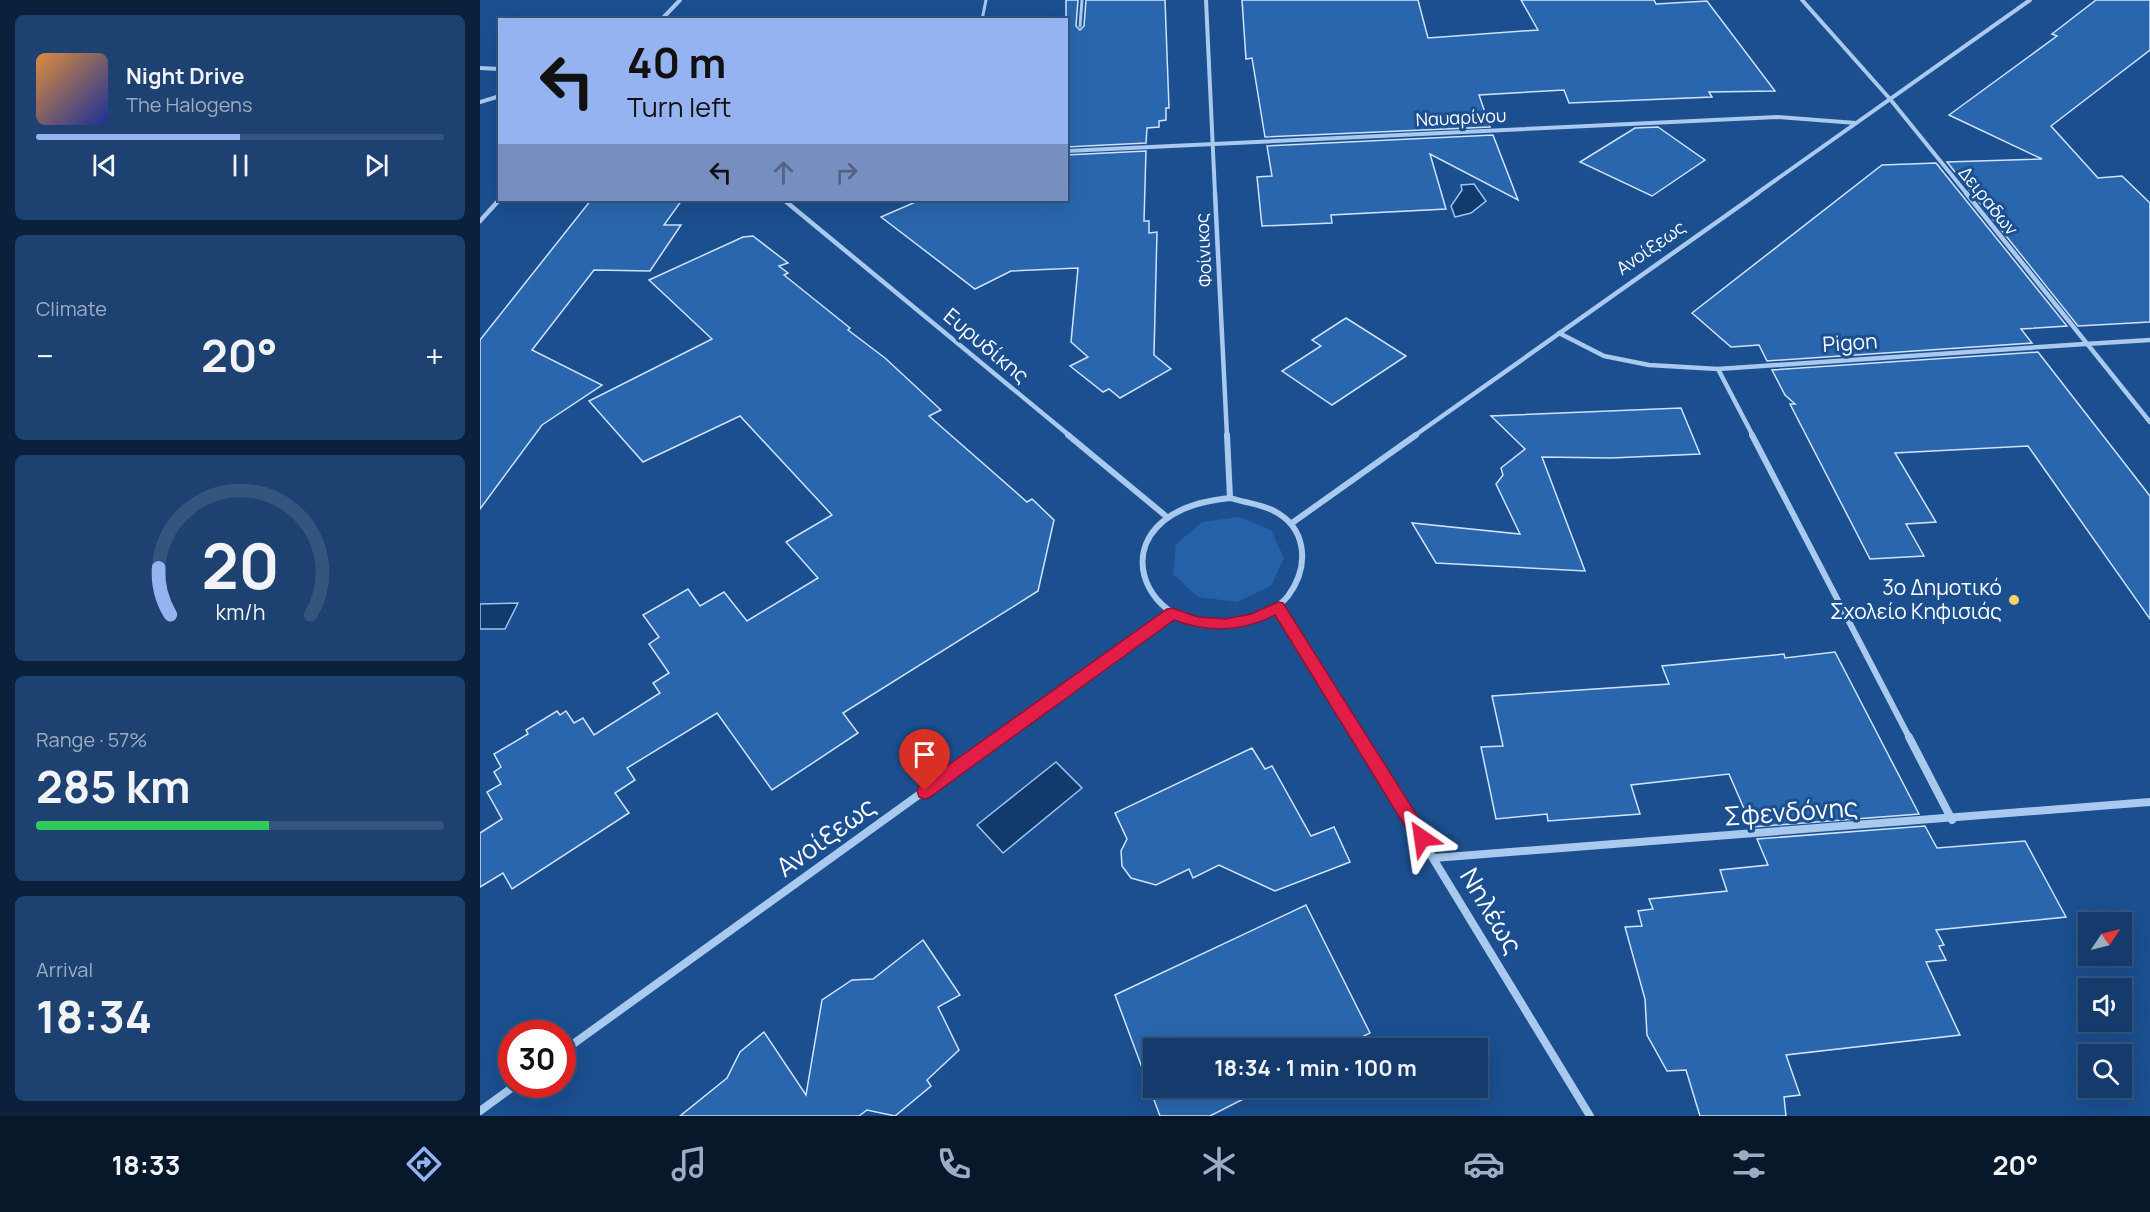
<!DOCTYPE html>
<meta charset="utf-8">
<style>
body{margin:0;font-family:Manrope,sans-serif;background:#1d4271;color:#f1f3f6;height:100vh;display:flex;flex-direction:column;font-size:22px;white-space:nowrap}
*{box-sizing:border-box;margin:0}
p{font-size:20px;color:#9dadc1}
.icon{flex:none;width:33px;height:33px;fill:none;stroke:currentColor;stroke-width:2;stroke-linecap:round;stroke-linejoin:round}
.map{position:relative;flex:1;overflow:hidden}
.details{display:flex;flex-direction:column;gap:15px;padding:15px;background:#0b203b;width:480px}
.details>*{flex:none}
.banner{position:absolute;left:18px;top:18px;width:570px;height:183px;border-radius:0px;box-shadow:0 6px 24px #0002,0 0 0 2px #33557e;background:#95b2f1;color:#111;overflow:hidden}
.needle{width:39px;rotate:55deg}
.buttons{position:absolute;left:1598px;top:912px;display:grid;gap:12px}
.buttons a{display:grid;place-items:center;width:54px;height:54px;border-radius:0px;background:#143b6b;box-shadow:0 6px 24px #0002,0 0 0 2px #33557e;font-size:30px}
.speed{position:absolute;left:18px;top:1020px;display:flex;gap:12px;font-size:30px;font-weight:700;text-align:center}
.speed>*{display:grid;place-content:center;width:78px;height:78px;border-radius:50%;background:#143b6b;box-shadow:0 6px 24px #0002,0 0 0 2px #33557e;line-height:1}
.speed .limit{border:9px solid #d22;background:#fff;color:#111}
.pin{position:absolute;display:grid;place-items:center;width:51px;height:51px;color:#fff;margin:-62px -26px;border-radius:50% 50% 50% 0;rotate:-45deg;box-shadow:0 0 6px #0007}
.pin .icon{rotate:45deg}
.me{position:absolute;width:66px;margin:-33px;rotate:328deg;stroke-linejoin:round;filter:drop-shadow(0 0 4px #0008)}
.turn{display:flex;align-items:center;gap:21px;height:126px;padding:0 30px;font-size:27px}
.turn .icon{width:78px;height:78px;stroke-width:2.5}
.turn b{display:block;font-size:42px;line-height:51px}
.lanes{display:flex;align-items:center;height:57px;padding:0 30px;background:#0003;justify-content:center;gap:30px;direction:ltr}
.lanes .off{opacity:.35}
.big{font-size:45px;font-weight:700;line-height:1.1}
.details .tile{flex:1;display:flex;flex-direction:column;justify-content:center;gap:9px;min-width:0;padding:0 21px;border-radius:9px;background:#1d4271}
.details .dial{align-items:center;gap:0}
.dial svg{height:156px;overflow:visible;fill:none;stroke:#33557e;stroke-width:7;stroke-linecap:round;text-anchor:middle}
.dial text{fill:#f1f3f6;stroke:none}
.song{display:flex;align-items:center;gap:18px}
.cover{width:72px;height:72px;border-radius:9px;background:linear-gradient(135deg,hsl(30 70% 55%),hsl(230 70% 35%))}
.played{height:6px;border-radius:3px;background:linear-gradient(90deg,#95b2f1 50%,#33557e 50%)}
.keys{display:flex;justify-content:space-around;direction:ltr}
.heat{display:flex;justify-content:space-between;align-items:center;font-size:33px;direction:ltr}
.charge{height:9px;border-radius:4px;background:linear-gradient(90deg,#34c759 57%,#33557e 0)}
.trip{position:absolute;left:663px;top:1038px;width:345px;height:60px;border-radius:0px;background:#143b6b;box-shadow:0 6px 24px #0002,0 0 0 2px #33557e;font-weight:700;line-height:60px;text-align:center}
.menu{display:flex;height:96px;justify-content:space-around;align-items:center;background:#08182b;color:#9dadc1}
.menu .icon{width:42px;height:42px}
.menu .selected{color:#95b2f1}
.menu b{font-size:27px;color:#f1f3f6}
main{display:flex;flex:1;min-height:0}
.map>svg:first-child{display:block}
.green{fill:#2461a8}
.water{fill:#123a6d;stroke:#9cc4f0;stroke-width:1.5}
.building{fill:#2a66ad;stroke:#cfe3fa;stroke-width:1.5}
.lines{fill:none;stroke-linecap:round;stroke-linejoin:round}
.service{stroke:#a9c9ee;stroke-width:3}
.pedestrian{stroke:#a9c9ee;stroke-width:4.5}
.minor-far3{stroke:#a9c9ee;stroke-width:4}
.minor-far2{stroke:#a9c9ee;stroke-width:4.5}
.minor-far1{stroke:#a9c9ee;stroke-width:6}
.minor{stroke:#a9c9ee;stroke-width:8}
.route{fill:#e11d48;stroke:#92132f;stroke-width:1.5}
.poi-dot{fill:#ffd166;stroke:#1b4f8f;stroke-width:2}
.labels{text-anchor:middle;stroke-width:6;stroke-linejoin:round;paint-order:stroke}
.far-street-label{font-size:18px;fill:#fff;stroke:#1b4f8f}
.street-label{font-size:21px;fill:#fff;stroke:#1b4f8f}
.poi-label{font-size:21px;fill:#fff;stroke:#1b4f8f;text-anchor:end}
.near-street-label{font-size:26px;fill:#fff;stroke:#1b4f8f}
</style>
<main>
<section class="details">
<div class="tile">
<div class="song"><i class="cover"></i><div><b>Night Drive</b><p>The Halogens</p></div></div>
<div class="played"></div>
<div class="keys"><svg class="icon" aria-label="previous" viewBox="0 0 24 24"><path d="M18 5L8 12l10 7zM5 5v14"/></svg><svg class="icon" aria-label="pause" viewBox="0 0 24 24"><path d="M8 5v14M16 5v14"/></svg><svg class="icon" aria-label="next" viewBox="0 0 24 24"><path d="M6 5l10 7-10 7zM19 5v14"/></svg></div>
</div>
<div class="tile"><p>Climate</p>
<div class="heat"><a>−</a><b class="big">20°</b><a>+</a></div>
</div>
<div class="tile dial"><svg viewBox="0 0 100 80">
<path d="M14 69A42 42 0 1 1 86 69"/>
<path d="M14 69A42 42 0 0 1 8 45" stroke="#95b2f1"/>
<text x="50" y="56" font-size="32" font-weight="700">20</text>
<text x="50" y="72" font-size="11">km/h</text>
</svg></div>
<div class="tile"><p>Range · 57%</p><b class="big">285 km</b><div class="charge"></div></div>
<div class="tile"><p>Arrival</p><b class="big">18:34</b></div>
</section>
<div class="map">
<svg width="1670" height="1116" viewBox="0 0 1670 1116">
<rect width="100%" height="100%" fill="#1b4f8f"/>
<polygon class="green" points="759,517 791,530 804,558 791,586 757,602 718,597 693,574 696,544 722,522"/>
<g class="water">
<polygon points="994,184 1006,201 991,213 975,217 971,206 982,190 981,185"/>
<polygon points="38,603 25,629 0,629 0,604"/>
<polygon points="576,762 602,788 523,853 497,825"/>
</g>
<g class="building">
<polygon points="586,0 598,0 596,26 600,30 604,26 606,0 685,0 689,108 686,108 686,120 679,121 679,127 667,128 666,143 586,147"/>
<polygon points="762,0 938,0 948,38 1058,30 1041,0 1174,0 1176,4 1227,1 1295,91 1229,92 1232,97 1089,103 1084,90 999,95 1010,127 785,137 772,58 766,59"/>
<polygon points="1616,0 1670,0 1670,50 1571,126 1618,178 1642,176 1670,203 1670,322 1598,326 1467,162 1562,159 1469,115 1577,36 1572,34"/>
<polygon points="1178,127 1225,160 1172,196 1100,162 1155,128"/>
<polygon points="1013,135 1038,200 950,154 966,209 851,215 852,223 782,226 777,177 792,176 787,146"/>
<polygon points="666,151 664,221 669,221 669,233 677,232 674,355 691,369 640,398 629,389 623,392 590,366 608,357 591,342 598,268 531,271 495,289 401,217 440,200 586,200 586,155"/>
<polygon points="1456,163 1587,326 1541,329 1552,343 1287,361 1279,345 1251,347 1212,313 1402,165"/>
<polygon points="111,200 202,200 184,225 201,225 170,271 114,270 52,350 122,385 62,425 0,509 0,340"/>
<polygon points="273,236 308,263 299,266 308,273 304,275 370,328 368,330 405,358 461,410 449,416 547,502 552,499 574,520 558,591 363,713 378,733 292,790 237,713 147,768 155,780 135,793 149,813 32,889 23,873 0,887 0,833 22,819 7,792 21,784 14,772 21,767 14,754 48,734 46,730 77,711 80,715 86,711 94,723 103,718 114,735 180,693 173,683 189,673 169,644 179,637 163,615 208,589 220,606 244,592 267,621 338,578 306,542 352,515 260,416 163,462 109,401 232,339 169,280 263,237"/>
<polygon points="866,318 926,356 852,405 802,371 841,346 832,340"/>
<polygon points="1558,352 1670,496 1670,619 1548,446 1415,453 1456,522 1426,524 1444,556 1390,559 1310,404 1315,404 1305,395 1292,370"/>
<polygon points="1201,408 1220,454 1131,458 1062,457 1105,571 956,563 932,523 1040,534 1016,484 1023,475 1021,468 1045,449 1011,416"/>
<polygon points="1355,652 1439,814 1272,827 1249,774 1151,785 1160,814 1068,821 1067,814 1016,819 1001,747 1023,746 1012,696 1189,684 1182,666 1304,654 1305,658"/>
<polygon points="772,748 785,769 792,766 831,836 854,827 870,862 795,891 739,865 713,878 709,869 676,885 651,878 642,866 641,851 647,839 635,813"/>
<polygon points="1445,826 1457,848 1545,841 1586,917 1456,930 1464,945 1459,946 1466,960 1446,962 1480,1035 1306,1055 1320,1095 1304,1097 1306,1116 1220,1116 1206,1070 1187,1071 1167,1035 1165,999 1145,927 1162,926 1158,911 1173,909 1169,899 1247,891 1240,870 1288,865 1277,839"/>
<polygon points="826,905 890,1033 860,1048 674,1048 674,1088 785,1088 730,1116 680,1116 635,995"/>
<polygon points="443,940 480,995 458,1007 479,1050 447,1080 451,1086 415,1116 387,1110 379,1116 200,1116 247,1078 260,1052 284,1032 326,1095 342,1000 372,980 393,979"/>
</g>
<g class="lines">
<g class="service">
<polyline points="502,20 506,0"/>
<polyline points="600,26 602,0"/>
</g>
<polyline class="pedestrian" points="1079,333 1124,356 1169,365 1238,369 1605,344"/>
<g class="minor-far3">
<polyline points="726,0 735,194"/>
<polyline points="1322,0 1410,99 1487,194"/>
<polyline points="181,20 200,0"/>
<polyline points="0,68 20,69"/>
<polyline points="0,102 20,96"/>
<polyline points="586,151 1297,117 1376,123"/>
<polyline points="1276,194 1550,0"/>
</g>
<g class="minor-far2">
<polyline points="735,193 747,436"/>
<polyline points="1486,193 1670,422"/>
<polyline points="304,200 590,436"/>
<polyline points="0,221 20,199"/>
<polyline points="1605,344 1670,340"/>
<polyline points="1238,369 1273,436"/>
<polyline points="934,436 1278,193"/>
</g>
<g class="minor-far1">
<polyline points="588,435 687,517"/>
<polyline points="747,435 750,498"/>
<polyline points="1272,435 1430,739"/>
<path d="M750 498C763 502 778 504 790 509 828 526 830 566 808 596 798 609 780 616 765 621 662 651 605 512 750 498Z"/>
<polyline points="812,523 936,435"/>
<polyline points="798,607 880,739"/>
<polyline points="517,739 692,613"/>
</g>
<g class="minor">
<polyline points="879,737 1110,1116"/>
<polyline points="1429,737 1472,820"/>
<polyline points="954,858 1670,802"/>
<polyline points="82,1052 519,737"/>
<polyline points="0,1111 37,1084"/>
</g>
</g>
<path class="route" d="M798 602 803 603 948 833 951 838 948 844 942 846 936 844 795 615C761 632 729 633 694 620L450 797 445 799 439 797 437 791 439 786 687 609 692 608 718 617 745 619 771 614Z"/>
<circle class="poi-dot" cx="1534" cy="600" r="6"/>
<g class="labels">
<g class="far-street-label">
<text transform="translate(981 118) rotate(-3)" y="6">Ναυαρίνου</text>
<text transform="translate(1508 201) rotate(51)" y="6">Δειραδων</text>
<text transform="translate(1171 248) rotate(-35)" y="6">Ανοίξεως</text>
<text transform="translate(724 250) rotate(-93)" y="6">Φοίνικος</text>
</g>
<g class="street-label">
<text transform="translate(1370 343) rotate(-4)" y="7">Pigon</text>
<text transform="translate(506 346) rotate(40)" y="7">Ευρυδίκης</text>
</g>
<g class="poi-label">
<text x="1522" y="595">3ο Δημοτικό<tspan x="1522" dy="24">Σχολείο Κηφισιάς</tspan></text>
</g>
<g class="near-street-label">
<text transform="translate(1311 812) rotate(-4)" y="9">Σφενδόνης</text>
<text transform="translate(346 837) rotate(-36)" y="9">Ανοίξεως</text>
<text transform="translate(1011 911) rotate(59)" y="9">Νηλέως</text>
</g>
</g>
</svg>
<div class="buttons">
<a><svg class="needle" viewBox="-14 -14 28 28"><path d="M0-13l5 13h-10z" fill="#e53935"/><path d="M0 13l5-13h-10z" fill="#9dadc1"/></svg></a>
<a><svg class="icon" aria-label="sound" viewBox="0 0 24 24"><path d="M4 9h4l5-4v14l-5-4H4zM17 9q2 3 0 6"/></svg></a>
<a><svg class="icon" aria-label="search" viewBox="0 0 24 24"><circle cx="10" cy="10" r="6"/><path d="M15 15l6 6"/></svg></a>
</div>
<div class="speed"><div class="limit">30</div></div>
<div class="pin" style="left:445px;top:791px;background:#d93025"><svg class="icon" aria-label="arrive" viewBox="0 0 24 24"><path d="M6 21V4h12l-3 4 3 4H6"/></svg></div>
<svg class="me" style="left:942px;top:838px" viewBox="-20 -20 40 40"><path d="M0-17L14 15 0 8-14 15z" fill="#e11d48" stroke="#fff" stroke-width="4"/></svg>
<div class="trip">18:34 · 1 min · 100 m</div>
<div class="banner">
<div class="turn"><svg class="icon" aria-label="left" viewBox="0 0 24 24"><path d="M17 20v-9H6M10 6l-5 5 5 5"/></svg><div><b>40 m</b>Turn left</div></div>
<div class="lanes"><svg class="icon" aria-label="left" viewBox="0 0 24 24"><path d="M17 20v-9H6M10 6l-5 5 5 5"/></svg><svg class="icon off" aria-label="ahead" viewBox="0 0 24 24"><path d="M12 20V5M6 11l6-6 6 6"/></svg><svg class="icon off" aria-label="right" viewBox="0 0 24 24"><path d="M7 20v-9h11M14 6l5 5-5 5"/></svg></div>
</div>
</div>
</main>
<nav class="menu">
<b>18:33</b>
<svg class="icon selected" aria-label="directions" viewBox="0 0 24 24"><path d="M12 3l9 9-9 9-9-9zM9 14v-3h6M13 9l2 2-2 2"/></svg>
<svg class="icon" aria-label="music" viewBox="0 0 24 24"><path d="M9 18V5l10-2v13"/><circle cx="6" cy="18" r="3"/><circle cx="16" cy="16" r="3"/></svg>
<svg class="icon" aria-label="phone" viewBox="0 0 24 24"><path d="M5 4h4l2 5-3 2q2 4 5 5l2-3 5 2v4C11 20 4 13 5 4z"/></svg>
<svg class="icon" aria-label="climate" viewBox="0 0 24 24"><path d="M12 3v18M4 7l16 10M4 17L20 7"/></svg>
<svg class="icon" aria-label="car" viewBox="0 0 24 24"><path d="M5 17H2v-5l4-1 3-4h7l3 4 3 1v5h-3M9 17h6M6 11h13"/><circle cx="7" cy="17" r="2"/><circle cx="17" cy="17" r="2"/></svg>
<svg class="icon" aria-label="filters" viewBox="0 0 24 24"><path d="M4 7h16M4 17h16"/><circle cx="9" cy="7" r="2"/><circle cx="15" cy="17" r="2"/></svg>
<b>20°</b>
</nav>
